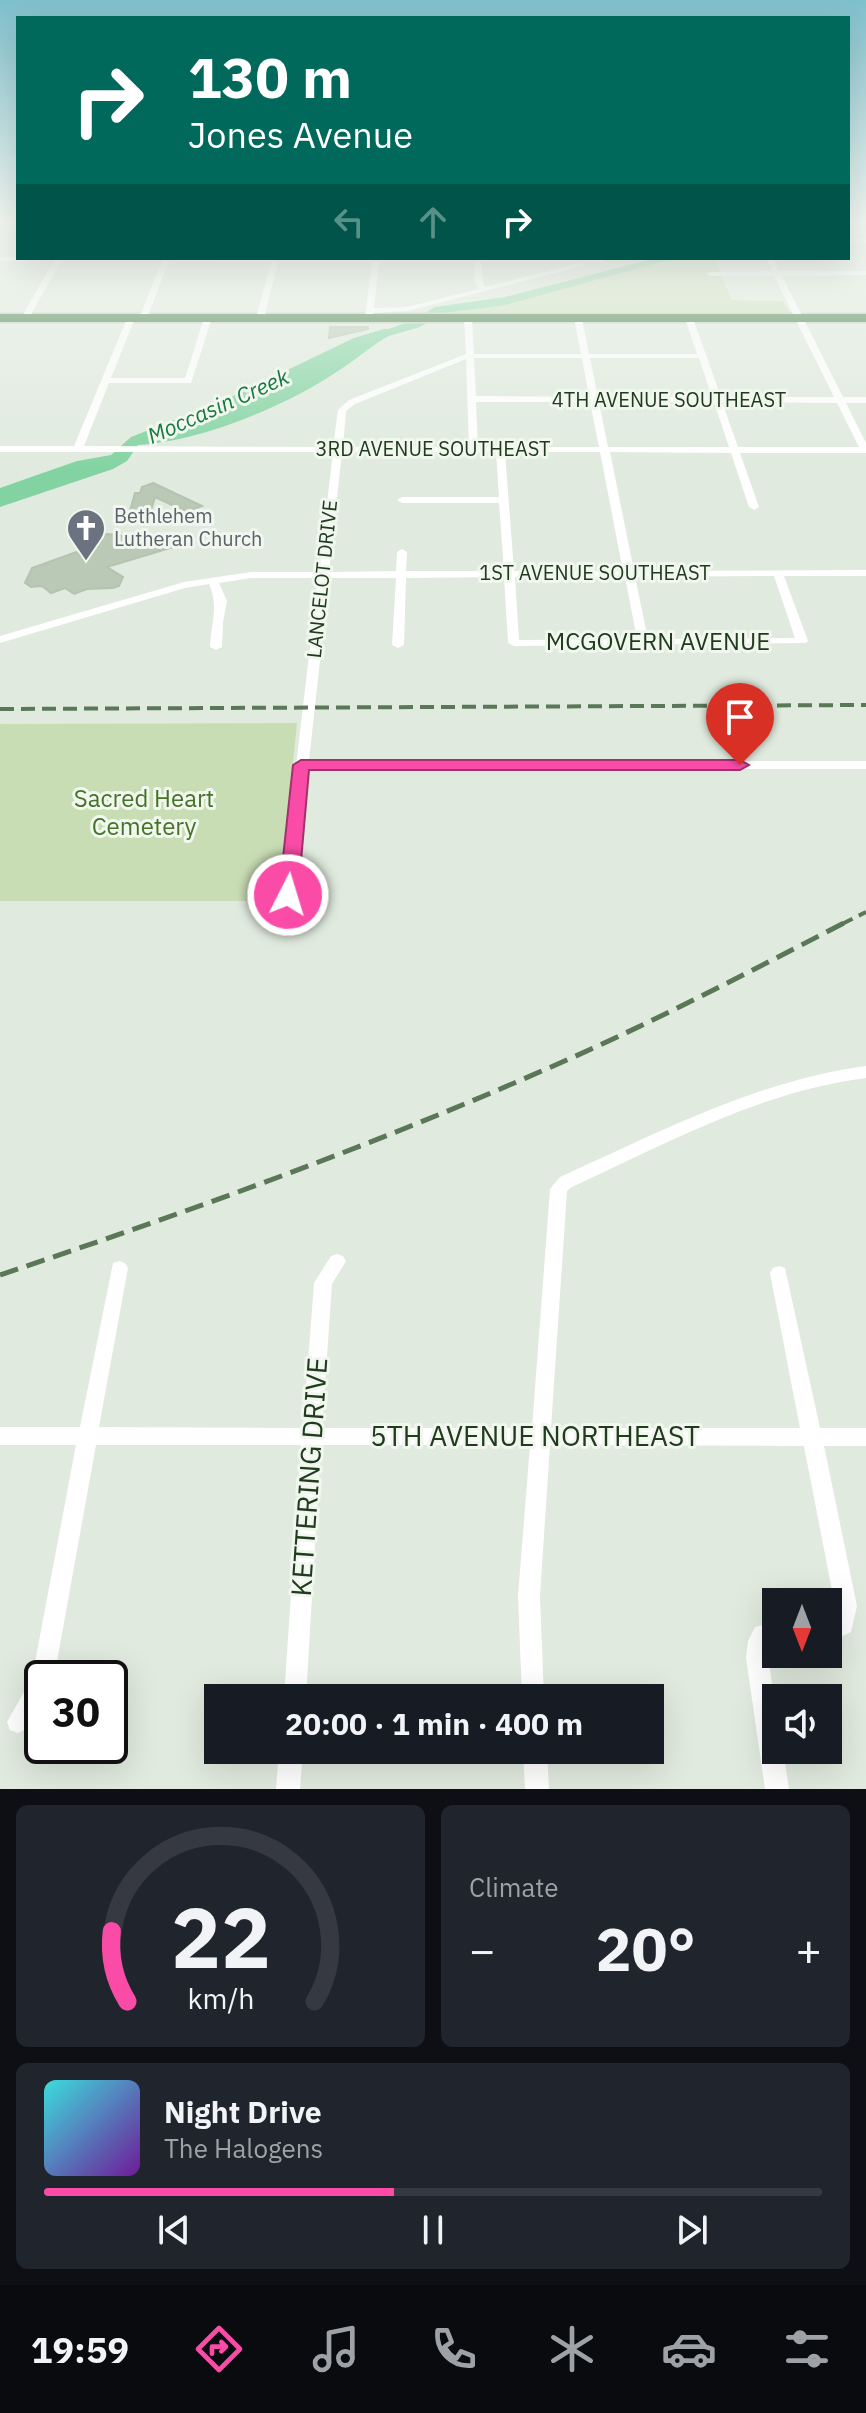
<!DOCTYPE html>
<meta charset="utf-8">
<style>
body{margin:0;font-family:"IBM Plex Sans",sans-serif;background:#20242c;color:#f1f3f6;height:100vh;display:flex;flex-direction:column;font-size:30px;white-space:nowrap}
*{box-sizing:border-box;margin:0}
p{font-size:26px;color:#9ea1a6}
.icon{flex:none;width:44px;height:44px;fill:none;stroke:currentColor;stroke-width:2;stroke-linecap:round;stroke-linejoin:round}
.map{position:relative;height:1789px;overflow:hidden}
.drawer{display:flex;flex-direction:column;gap:16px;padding:16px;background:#0d0f14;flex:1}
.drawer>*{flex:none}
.top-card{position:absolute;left:16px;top:16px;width:834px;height:244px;border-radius:0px;box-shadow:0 8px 32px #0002;background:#00695c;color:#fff;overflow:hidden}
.needle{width:52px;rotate:180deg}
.tools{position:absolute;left:762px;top:1588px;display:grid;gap:16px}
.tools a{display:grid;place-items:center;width:80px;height:80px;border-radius:0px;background:#171b24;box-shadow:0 8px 32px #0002;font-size:40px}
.speed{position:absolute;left:24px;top:1660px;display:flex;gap:16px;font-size:40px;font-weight:700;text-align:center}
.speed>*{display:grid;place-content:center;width:104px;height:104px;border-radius:50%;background:#171b24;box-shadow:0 8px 32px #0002;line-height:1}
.speed .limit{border:4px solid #111;border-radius:12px;background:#fff;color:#111}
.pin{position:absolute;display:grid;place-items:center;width:68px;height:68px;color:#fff;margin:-82px -34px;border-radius:50% 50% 50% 0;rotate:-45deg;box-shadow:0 0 8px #0007}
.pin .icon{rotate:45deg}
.me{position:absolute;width:88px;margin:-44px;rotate:5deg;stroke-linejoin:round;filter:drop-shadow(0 0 6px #0008)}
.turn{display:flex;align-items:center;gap:28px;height:168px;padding:0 40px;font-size:36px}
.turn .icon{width:104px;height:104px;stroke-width:2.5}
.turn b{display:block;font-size:56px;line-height:68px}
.lanes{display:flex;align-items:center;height:76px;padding:0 40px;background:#0003;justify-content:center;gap:40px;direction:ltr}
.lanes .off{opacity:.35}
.big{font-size:60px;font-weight:700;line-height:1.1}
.drawer .card{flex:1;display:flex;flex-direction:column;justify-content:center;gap:12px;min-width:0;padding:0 28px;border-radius:12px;background:#20242c}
.drawer .dial{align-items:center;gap:0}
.dial svg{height:208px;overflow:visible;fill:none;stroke:#363941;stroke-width:7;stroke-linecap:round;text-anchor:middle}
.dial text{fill:#f1f3f6;stroke:none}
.song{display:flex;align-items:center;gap:24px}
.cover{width:96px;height:96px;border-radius:12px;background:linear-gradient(135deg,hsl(180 70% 55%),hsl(280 70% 35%))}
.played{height:8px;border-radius:4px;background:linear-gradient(90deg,#fa4ca7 45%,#363941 45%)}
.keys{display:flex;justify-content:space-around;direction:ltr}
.heat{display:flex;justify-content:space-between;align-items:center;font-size:44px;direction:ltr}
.drawer .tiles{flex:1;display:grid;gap:16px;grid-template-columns:1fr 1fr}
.card:last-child{grid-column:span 2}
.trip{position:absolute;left:204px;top:1684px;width:460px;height:80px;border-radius:0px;background:#171b24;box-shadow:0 8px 32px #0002;font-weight:700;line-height:80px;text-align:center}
.dock{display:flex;height:128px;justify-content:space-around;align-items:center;background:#090b0e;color:#9ea1a6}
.dock .icon{width:56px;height:56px}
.dock .current{color:#fa4ca7}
.dock b{font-size:36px;color:#f1f3f6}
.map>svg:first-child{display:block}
.green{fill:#c9ddb5}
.water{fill:#82d3a1}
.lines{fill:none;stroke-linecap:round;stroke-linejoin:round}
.river{fill:#82d3a1;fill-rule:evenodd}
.building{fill:#bac8b6;stroke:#b4c4b0;stroke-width:2}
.highway-casing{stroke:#c1c8c0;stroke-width:3}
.minor{fill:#fff;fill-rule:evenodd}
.highway{fill:#29682a;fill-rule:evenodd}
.rail-far1{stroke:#5a7758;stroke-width:4;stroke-dasharray:14 7;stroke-linecap:butt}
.rail{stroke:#5a7758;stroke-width:5;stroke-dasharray:19 9;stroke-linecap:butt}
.route{fill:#fa4ca7;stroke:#a2316d;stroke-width:2}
.labels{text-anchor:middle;stroke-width:6;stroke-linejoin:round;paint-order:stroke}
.far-street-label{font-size:20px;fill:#203b1e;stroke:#f1f7ee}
.far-worship-label{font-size:20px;fill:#5b616d;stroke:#f1f7ee;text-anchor:start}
.far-water-label{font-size:22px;font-style:italic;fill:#16793d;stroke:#f1f7ee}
.street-label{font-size:24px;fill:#203b1e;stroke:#f1f7ee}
.park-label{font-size:24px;fill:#447327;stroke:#f1f7ee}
.near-street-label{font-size:28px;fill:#203b1e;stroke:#f1f7ee}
</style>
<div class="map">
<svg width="866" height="1789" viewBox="0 0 866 1789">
<rect width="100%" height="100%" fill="#e0eade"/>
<g class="green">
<path d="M669 258H714L732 300 783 301 791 315 434 313C446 306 484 305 501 302 557 290 613 272 669 258Z"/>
<polygon points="297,723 279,901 0,901 0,724"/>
</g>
<path class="water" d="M384 329H403C377 340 364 354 341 369 289 405 202 441 138 445L127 461 113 469 0 507V488L77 461 111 455 131 437 227 399 354 338Z"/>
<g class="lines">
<polygon class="river" points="656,258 675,258 505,305 442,313 420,327 378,339 368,336 412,321 435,307 505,297"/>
</g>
<g class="building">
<polygon points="330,327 368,327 368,329 329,338"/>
<polygon points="153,483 202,506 187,512 155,497 150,514 129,514 135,493 140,493 142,487"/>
<polygon points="107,534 120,535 133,544 163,536 177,546 107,567 123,577 119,586 113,588 87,589 74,594 65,588 51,593 42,586 31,587 25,583 32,568 76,552 82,556 92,538"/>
</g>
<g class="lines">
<defs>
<rect id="highway" x="0" y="314" width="866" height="8"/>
</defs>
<use href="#highway" class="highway-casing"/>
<g class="minor">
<rect x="848" y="239" width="18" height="4"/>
<path d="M0 257 603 258 606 260 602 262H481L483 283 485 287 581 263 585 265 407 311 373 313 372 319H369L365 317 372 262H278L264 318 260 320 256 318 271 262 169 261 147 318 143 320 139 318 162 261H61L29 318 25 320 21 318 54 261H0ZM379 262H474L475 283 479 289 407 307 374 308Z"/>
<path d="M765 258H773L779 271H866V275L782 276 843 397H866V403H846L866 443V453H740L759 507 754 510 749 507 731 453 610 452 634 571 866 570V576H784L808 641 806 643 514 646 508 643 504 577 406 578 404 645 398 648 392 645 396 578H329L309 761H866V769H308L295 895 288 899 281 895 318 578H251L219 583 227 601 223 622 222 647 216 650 210 647C211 622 219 607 209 584L185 588 0 643V636L184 582 251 572H319L333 452H0V446H74L128 316 135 318 111 378H185L204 318 208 316 212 318 191 383H109L84 446 333 447 338 410 349 400 466 354 464 318 468 316 472 318 474 354H581L574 318 578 316 582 318 589 354H697L685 318 689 316 693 318 721 397H834L774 276H710L706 274 710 272 772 271ZM474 358H582L589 397 476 396ZM590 358H699L712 397H598ZM466 359 469 447H343L346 411 355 404ZM476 402H590L599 447H478ZM599 402H714L729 447H608ZM722 402 837 403 859 447H738ZM342 452H496L499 497H402L397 500 402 503H499L504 571H406L407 552 402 549 397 552 396 571 329 572ZM505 452H600L623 571H514ZM774 576 795 638 648 639 635 577ZM515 577H625L637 639 519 640Z"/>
<path d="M866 1066V1078C759 1092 669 1142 572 1187L567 1191 551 1428H800L770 1273 773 1268 779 1266 785 1268 820 1428H866V1446H824L857 1606 851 1632 828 1643V1621L833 1619 835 1606 804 1446 550 1445 540 1596 544 1698H522L518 1596 530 1445H321L306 1698H284L301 1445H96L54 1678H42C42 1699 40 1724 18 1733L10 1730 7 1722 32 1678 76 1445H0V1427H80L113 1263 119 1261 125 1263 128 1268 99 1427 303 1428 314 1283 331 1256 337 1254 343 1256 346 1261 332 1284 322 1428H532L550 1189 560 1177C660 1132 756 1081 866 1066Z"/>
<polygon points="776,1621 776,1643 770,1644 768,1658 776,1708 776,1750 783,1750 789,1789 765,1789 746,1658 748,1641 755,1627"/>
<polygon points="279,1750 303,1750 300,1789 276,1789"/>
<polygon points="523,1750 547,1750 549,1789 525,1789"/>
</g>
<use href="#highway" class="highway"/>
<g class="rail-far1">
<polyline points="0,709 866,705"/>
<polyline points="840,925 866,912"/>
</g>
<path class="rail" d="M0 1275C184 1213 367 1148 544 1070 646 1026 745 974 844 923"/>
</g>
<linearGradient id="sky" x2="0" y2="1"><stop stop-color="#7fc0cc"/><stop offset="0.47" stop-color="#f1f6f0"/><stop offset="1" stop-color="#f1f6f0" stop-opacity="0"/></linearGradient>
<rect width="866" height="472" fill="url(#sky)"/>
<polygon class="route" points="301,760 740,760 749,765 740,770 309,770 298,895 288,901 279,895 293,765"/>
<defs>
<symbol id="church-pin" viewBox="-11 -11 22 30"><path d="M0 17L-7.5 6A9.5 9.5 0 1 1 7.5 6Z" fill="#6b7280" stroke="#f1f7ee"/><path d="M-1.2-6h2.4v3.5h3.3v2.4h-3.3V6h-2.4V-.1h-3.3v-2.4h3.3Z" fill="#fff"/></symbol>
</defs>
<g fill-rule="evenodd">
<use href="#church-pin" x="64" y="506" width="44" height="60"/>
</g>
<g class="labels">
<g class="far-street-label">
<text x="669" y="407">4TH AVENUE SOUTHEAST</text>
<text x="433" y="456">3RD AVENUE SOUTHEAST</text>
<text x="595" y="580">1ST AVENUE SOUTHEAST</text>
<text transform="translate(322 579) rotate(-84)" y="7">LANCELOT DRIVE</text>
</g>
<g class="far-worship-label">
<text x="114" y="523">Bethlehem<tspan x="114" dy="23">Lutheran Church</tspan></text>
</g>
<g class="far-water-label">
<text transform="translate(218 406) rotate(-24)" y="8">Moccasin Creek</text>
</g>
<g class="street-label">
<text x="658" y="650">MCGOVERN AVENUE</text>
</g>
<g class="park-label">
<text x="144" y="807">Sacred Heart<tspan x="144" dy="28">Cemetery</tspan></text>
</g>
<g class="near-street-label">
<text x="535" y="1446">5TH AVENUE NORTHEAST</text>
<text transform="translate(309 1477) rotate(-86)" y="10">KETTERING DRIVE</text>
</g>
</g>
</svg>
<div class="tools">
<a><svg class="needle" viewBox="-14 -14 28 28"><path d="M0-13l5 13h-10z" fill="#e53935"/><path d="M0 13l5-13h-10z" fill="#9ea1a6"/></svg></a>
<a><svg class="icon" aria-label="sound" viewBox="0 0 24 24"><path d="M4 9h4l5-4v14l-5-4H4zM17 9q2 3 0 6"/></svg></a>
</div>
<div class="speed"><div class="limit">30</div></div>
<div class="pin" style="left:740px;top:765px;background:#d93025"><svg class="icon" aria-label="arrive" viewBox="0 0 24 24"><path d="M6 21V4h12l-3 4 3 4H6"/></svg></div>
<svg class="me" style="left:288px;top:895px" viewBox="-20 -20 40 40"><circle r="17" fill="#fa4ca7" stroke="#fff" stroke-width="3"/><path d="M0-11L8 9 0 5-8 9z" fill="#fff"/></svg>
<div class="trip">20:00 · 1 min · 400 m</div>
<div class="top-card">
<div class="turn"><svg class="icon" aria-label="right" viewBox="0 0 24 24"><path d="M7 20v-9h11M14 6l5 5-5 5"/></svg><div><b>130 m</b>Jones Avenue</div></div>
<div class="lanes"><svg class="icon off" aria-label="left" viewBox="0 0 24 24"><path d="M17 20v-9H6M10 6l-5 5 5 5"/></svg><svg class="icon off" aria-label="ahead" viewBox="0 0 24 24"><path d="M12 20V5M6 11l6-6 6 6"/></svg><svg class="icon" aria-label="right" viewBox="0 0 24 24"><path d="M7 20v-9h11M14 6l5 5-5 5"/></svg></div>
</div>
</div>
<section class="drawer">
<div class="tiles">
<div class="card dial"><svg viewBox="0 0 100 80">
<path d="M14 69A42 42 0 1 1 86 69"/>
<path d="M14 69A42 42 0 0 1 8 42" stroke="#fa4ca7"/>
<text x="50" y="56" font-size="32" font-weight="700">22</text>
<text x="50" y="72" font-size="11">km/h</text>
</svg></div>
<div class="card"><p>Climate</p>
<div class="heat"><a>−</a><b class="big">20°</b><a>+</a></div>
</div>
<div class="card">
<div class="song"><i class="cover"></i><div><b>Night Drive</b><p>The Halogens</p></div></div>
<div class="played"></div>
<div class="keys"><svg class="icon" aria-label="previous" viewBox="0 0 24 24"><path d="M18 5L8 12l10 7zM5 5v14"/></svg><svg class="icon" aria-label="pause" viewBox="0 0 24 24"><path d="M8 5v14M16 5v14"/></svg><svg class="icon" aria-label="next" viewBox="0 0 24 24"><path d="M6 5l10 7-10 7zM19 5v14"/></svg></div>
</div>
</div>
</section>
<nav class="dock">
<b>19:59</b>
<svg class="icon current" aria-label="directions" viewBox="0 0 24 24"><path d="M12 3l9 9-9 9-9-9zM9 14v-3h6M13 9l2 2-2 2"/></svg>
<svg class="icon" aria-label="music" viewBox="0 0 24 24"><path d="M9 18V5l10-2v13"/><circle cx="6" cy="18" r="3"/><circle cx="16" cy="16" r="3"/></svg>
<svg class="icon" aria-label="phone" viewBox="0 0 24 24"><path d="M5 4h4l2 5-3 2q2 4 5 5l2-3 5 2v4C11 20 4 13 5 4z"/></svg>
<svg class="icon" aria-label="climate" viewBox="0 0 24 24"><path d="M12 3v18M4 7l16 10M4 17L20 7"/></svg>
<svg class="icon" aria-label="car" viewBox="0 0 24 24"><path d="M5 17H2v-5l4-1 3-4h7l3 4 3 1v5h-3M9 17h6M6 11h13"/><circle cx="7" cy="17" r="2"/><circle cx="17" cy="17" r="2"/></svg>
<svg class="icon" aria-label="filters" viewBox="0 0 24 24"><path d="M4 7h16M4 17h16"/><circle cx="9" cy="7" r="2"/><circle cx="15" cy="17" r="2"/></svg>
</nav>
